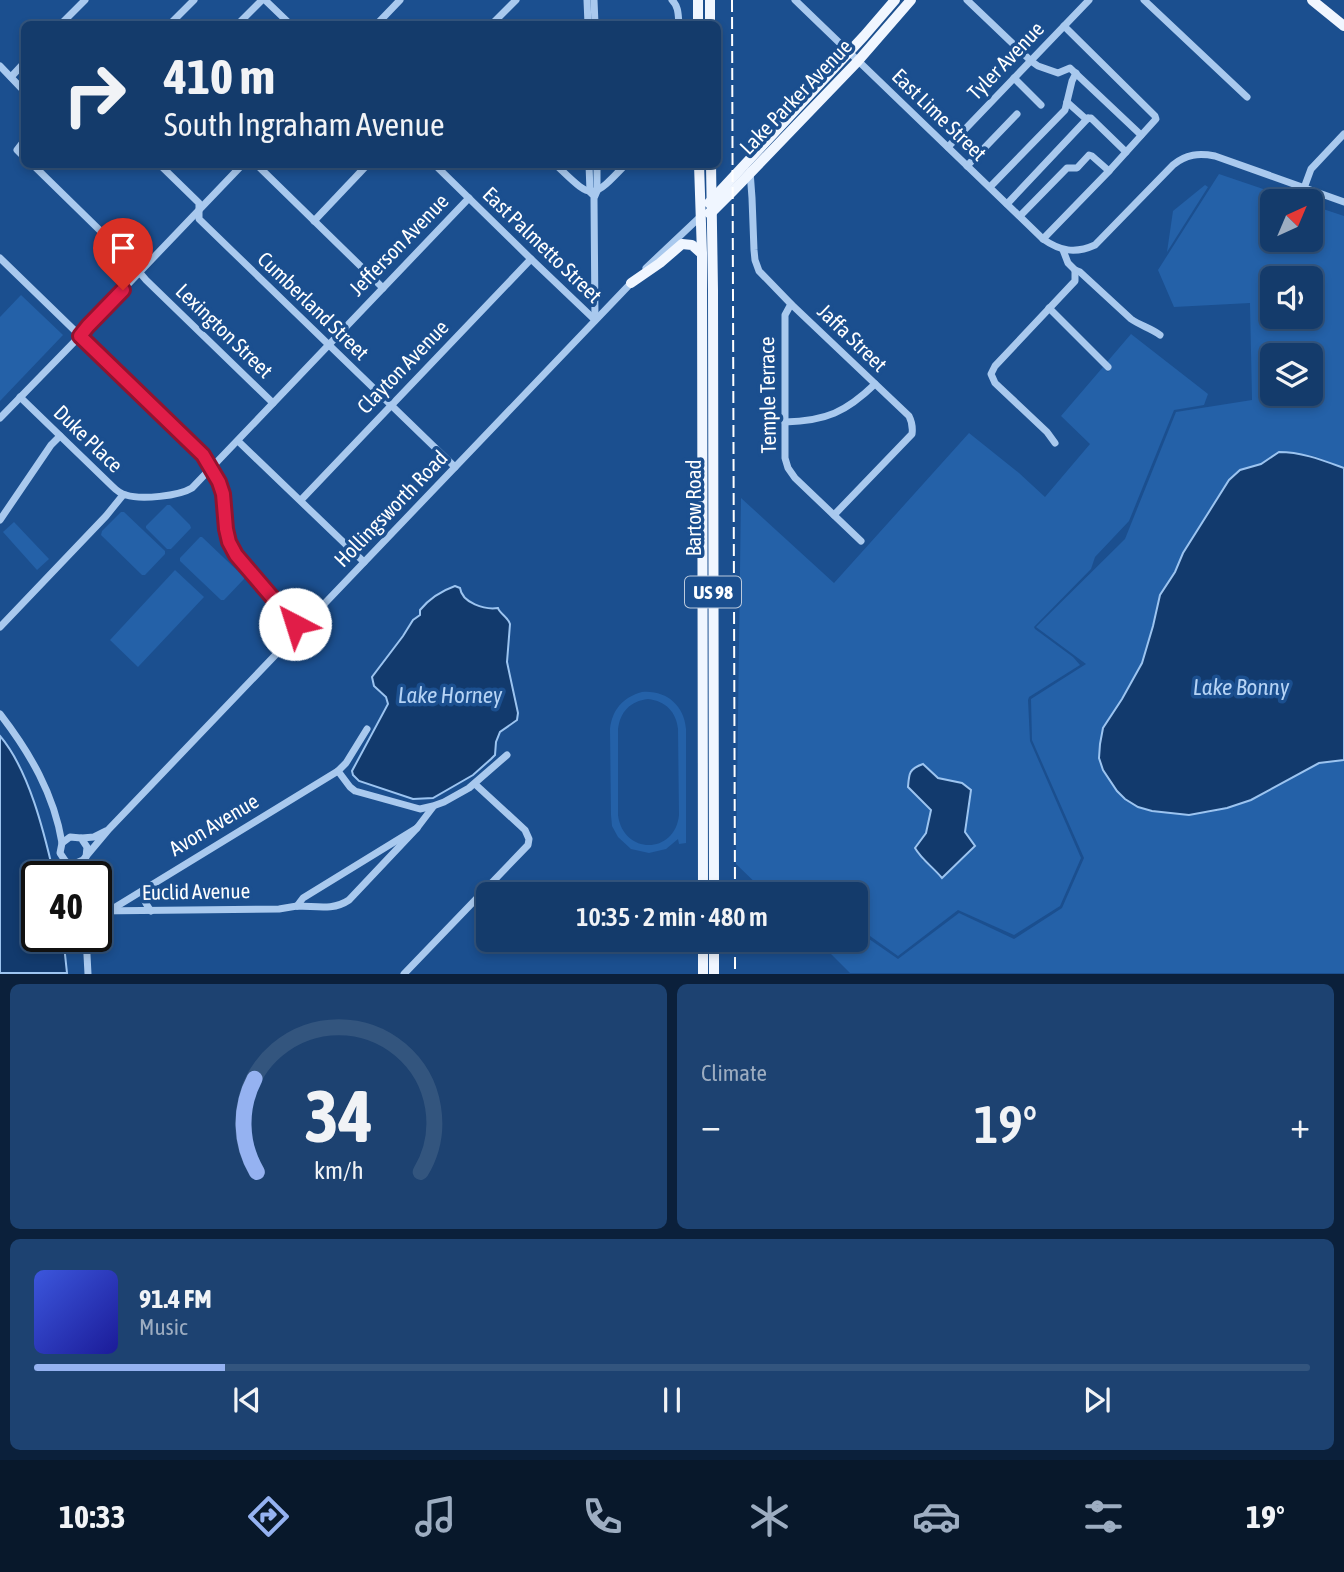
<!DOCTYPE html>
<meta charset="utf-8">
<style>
body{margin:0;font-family:"Asap Condensed",sans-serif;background:#1d4271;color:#f1f3f6;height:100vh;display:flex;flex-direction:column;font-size:26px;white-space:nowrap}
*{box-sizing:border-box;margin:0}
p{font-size:23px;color:#9dadc1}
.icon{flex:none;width:38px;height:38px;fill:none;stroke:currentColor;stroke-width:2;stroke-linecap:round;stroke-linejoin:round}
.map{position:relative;height:974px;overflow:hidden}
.details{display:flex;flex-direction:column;gap:10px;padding:10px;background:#0b203b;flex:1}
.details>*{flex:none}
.guide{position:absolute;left:21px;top:21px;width:700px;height:147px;border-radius:10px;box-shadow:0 4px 10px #0003,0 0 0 2px #33557e;background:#143b6b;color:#f1f3f6;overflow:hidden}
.needle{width:46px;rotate:44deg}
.controls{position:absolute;left:1260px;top:189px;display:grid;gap:14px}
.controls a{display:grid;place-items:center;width:63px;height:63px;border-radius:10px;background:#143b6b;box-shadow:0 4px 10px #0003,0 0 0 2px #33557e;font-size:35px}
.speed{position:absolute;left:21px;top:861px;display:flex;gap:14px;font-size:35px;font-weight:700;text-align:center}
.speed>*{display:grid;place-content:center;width:91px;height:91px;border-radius:50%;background:#143b6b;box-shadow:0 4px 10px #0003,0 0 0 2px #33557e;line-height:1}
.speed .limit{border:4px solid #111;border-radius:10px;background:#fff;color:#111}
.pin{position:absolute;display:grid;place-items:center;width:60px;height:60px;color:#fff;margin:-72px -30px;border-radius:50% 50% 50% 0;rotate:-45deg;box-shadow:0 0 7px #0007}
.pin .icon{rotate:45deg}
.me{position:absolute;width:77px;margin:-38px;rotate:320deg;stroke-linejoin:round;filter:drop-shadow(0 0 5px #0008)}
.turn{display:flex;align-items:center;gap:24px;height:147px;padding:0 28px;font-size:32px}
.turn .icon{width:91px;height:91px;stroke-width:2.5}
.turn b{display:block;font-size:49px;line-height:60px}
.big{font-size:52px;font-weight:600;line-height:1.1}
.details .widget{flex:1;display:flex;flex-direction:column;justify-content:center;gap:10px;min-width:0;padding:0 24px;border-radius:10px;background:#1d4271}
.details .dial{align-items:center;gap:0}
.dial svg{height:182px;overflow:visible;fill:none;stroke:#33557e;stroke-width:7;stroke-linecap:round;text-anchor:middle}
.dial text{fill:#f1f3f6;stroke:none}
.song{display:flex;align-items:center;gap:21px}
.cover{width:84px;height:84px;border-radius:10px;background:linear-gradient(135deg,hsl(230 70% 55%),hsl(240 70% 35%))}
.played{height:7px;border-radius:4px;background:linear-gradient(90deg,#95b2f1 15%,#33557e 15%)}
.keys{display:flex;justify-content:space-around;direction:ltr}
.heat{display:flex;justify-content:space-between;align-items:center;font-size:38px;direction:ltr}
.details .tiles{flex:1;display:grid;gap:10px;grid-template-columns:1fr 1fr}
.widget:last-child{grid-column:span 2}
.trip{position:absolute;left:476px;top:882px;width:392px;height:70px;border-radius:10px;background:#143b6b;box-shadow:0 4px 10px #0003,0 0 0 2px #33557e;font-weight:600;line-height:70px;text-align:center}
.menu{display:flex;height:112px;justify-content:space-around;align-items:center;background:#08182b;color:#9dadc1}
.menu .icon{width:49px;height:49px}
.menu .current{color:#95b2f1}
.menu b{font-size:32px;color:#f1f3f6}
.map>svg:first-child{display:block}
.green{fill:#2461a8;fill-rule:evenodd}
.water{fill:#123a6d;stroke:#9cc4f0;stroke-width:2}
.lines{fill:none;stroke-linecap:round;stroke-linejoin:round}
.minor{stroke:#a9c9ee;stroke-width:7}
.major{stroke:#f0f6ff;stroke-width:10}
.rail{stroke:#fff;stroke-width:2;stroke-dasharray:12 5;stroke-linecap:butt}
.route-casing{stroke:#92132f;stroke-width:18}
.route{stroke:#e11d48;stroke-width:12}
.labels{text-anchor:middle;stroke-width:7;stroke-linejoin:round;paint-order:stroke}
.shield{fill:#1b4f8f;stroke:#bbcadd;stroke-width:2}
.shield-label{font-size:19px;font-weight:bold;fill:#fff}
.street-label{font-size:21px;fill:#fff;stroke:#1b4f8f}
.water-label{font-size:23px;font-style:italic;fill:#b5d3f5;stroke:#1b4f8f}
</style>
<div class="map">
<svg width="1344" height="974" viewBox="0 0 1344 974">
<rect width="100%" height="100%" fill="#1b4f8f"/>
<g class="green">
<path d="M1219 174 1299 201H1272V240H1311V205L1344 216V468L1314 456 1279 452 1261 464 1240 470 1183 553 1175 572 1160 595 1148 647 1142 663 1122 699 1103 728 1099 757 1103 770 1117 791 1138 807 1207 813 1227 808 1251 800 1319 763 1344 760V973H850L817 940H856V930L898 959 959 913 1014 939 1062 908 1084 858 1032 740 1031 699 1086 664 1036 627 1125 539 1176 412 1252 400 1250 303 1174 307 1158 270ZM1272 278H1311V317H1272ZM1272 355H1311V394H1272Z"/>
<polygon points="1205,185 1208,187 1167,252 1173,211"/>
<polygon points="21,295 63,335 0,401 0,317"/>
<path d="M1131 334 1208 394 1204 405 1174 410 1129 521 1095 557 1091 569 1034 627 1035 629 1073 657 1080 665 1029 697 1028 700 1030 741 1081 858 1060 906 1014 935 958 910 898 956 856 926V894H767L736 864 741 498 834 583 969 433 1019 473 1045 497 1090 444 1061 416 1103 367 1108 372 1112 367 1107 362ZM938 778 971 790 965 832 971 840 934 868 922 860 931 810 908 787Z"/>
<polygon points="167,505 170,505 190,525 191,528 171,549 167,549 146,528 146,526"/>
<polygon points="121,512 124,512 165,551 165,554 145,575 142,575 101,535 102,531"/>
<polygon points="14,522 49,559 37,570 3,532"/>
<polygon points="200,537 202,537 244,577 244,579 224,600 221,600 180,561 180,558"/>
<polygon points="175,570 204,597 138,667 110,640"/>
<path d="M642 692C666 690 684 705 686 729V843L679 844 678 839 666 849 649 853 631 849 618 837 612 826 611 815 610 729C612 710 623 697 642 692ZM648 699C666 701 676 712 678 729L679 815C675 855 623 855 618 815V729C620 712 630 701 648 699Z"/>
</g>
<g class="water">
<path d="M1279 452C1302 452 1322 460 1344 468V760L1319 763 1251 800 1227 808 1189 815 1152 811 1138 807 1125 799 1117 791 1103 770 1099 758 1100 744 1103 728 1122 699 1142 663 1153 626 1160 595 1175 572 1183 553 1229 480 1240 470 1261 464Z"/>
<path d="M455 586 460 588C462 603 485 610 498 608 500 614 508 617 510 624L507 662 518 713 517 720 500 732 496 742 495 755 491 759 473 775 433 798 413 799 359 781 353 775 352 771 388 704 386 697 374 686 372 677 403 636 413 620 420 615V610C429 599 441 591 455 586Z"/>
<path d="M0 736C29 770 44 832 54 875V877H37V936H63L67 973H0Z"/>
<path d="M923 764 938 778 962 783 971 790 965 832 975 846 942 878C933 867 922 860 915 848L926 833 931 810 908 787C909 773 909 769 923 764Z"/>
</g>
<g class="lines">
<g class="minor">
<polyline points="265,0 290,24"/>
<polyline points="587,0 588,24"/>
<polyline points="594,0 595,24"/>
<path d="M672 0C679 7 678 15 679 24"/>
<path d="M795 0 1043 239C1060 251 1075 254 1095 245L1173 165C1186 154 1199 153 1215 156L1344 202"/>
<polyline points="967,0 1031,61 1038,66 1058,73 1070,68 1141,135"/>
<polyline points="1144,0 1247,97"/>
<polyline points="61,24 85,0"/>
<polyline points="170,24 194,0"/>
<polyline points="238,24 262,0"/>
<polyline points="377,24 400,0"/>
<polyline points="492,24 516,0"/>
<polyline points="0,66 24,91"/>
<polyline points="11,77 24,63"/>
<polyline points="1014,78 1041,105"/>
<polyline points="1067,102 1086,119 1091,118 1126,152"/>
<polyline points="24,141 17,150 24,157"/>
<polyline points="948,147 1089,0"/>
<polyline points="32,164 123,253 146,280 273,403"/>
<polyline points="159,164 199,203 199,219 455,467"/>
<polyline points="256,164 383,288"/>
<polyline points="434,164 531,259 595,320"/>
<path d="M555 164C592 199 590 202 626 164"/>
<polyline points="589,164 590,192 592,194"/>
<polyline points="967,166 1017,114"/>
<path d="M750 171 752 198 754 250 755 260 759 271 791 304 909 416C912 422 913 427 912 434L834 515"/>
<polyline points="990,187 1065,110 1072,81 1076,73"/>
<polyline points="1304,188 1311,169 1344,134"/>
<polyline points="1007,204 1088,118"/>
<polyline points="1020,216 1067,168 1077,168 1089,155 1092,156 1109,171"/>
<polyline points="314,221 368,164"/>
<polyline points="1043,239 1109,171 1156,119 1155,116 1064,26"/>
<path d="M0 258 203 455C210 468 220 480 223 495 227 517 225 533 236 554L299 629"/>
<polyline points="646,268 701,216"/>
<path d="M1075 270 1080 272 1131 319C1141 326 1151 328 1160 335"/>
<polyline points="791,304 785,315 785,458 788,468 795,478 861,541"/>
<polyline points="1049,308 1108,367"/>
<polyline points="595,320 594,198 597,191 597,164"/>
<path d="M20 397 112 486C116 490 120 494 126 495 141 500 179 496 192 488L469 198"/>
<polyline points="0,418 80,336 88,326 243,164"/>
<path d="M785 422C826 421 846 412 875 384"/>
<polyline points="238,441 364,562"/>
<polyline points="1055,443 1047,432 995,383 991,374 995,366 1075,281 1075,270 1068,263 1063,250"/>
<polyline points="301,500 531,259"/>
<polyline points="0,520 51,445 60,436"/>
<polyline points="0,627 106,516 123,495"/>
<path d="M0 714C30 753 54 794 62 843"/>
<polyline points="367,729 346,763 338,771 350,787 355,791 420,809 433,806 444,802 469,788 507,755"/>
<polyline points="82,838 94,837 106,831"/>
<polyline points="67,862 74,864 83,860 109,829 633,281"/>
<polyline points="73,877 70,868 60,853 62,843 70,837 81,838 87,847 86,857"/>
<polyline points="80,877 83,861"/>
<path d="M145 888C142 898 145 903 151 911"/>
<polyline points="297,906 303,898 417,828 433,807"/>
<path d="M96 911 279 909C285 908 291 907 297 906 316 906 333 911 349 900L417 828"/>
<polyline points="109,911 338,771"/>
<polyline points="86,936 88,974"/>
<polyline points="404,974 528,845 529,839 525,830 475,784"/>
</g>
<g class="major">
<polyline points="698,0 698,24"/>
<polyline points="710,0 710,24"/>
<polyline points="1312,0 1344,26"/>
<polyline points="699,164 702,254 703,894"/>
<polyline points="711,164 713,290 714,894"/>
<polyline points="709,203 864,36 895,0"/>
<polyline points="709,213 712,212 733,191 858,61 911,0"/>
<polyline points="631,283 660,263 682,244 692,245 702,254"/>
<polyline points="703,974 703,940"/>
<polyline points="714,974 714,940"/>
</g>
<g class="rail">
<polyline points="732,0 735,894"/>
<polyline points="735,940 735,974"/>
</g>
</g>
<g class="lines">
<defs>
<polyline id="route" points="123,290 88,326 80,336 203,455 219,482 223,494 226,529 229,542 236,555 295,624"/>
</defs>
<use href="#route" class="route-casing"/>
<use href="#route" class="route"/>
</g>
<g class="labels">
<rect class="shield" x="685" y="576.5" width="56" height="31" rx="5"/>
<g class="shield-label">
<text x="713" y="599">US 98</text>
</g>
<g class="street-label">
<text transform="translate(1006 61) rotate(-46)" y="7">Tyler Avenue</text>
<text transform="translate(796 97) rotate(-46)" y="7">Lake Parker Avenue</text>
<text transform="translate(939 115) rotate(44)" y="7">East Lime Street</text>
<text transform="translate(399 245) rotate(-46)" y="7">Jefferson Avenue</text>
<text transform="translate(542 245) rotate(44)" y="7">East Palmetto Street</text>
<text transform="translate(313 306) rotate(44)" y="7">Cumberland Street</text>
<text transform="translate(224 331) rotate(44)" y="7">Lexington Street</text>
<text transform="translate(852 338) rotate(44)" y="7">Jaffa Street</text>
<text transform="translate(403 367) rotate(-46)" y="7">Clayton Avenue</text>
<text transform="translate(768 395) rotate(-91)" y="7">Temple Terrace</text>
<text transform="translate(88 439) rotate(44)" y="7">Duke Place</text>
<text transform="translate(694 508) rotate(-90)" y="7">Bartow Road</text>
<text transform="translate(391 509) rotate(-46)" y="7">Hollingsworth Road</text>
<text transform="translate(214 825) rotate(-31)" y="7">Avon Avenue</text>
<text transform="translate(196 892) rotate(-1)" y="7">Euclid Avenue</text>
</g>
<g class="water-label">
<text x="1241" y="695">Lake Bonny</text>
<text x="450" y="703">Lake Horney</text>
</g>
</g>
</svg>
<div class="controls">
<a><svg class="needle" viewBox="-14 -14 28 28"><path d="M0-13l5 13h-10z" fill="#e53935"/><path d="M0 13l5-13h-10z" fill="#9dadc1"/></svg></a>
<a><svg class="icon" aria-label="sound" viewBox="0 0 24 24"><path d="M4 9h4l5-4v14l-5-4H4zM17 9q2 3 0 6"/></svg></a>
<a><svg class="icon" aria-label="layers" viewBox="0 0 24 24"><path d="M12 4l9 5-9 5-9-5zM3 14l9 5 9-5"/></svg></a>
</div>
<div class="speed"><div class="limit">40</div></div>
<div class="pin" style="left:123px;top:290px;background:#d93025"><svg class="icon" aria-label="arrive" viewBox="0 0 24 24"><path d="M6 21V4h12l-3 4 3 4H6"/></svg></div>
<svg class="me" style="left:295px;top:624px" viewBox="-20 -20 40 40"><circle r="19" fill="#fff"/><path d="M0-13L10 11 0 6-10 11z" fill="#e11d48"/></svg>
<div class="trip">10:35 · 2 min · 480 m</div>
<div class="guide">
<div class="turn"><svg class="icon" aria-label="right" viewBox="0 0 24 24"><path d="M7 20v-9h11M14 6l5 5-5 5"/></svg><div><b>410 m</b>South Ingraham Avenue</div></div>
</div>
</div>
<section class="details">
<div class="tiles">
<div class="widget dial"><svg viewBox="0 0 100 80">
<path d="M14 69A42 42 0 1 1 86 69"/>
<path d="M14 69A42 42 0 0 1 13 28" stroke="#95b2f1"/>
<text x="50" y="56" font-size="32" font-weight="700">34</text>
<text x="50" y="72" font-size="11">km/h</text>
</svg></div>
<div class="widget"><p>Climate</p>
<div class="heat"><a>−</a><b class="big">19°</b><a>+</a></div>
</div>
<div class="widget">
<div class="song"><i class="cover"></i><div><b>91.4 FM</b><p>Music</p></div></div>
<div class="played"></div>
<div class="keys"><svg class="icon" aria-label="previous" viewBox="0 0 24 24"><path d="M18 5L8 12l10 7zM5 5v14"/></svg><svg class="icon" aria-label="pause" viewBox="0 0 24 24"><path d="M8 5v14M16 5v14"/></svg><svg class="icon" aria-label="next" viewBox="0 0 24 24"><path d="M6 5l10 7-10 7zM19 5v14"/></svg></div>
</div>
</div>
</section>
<nav class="menu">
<b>10:33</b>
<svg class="icon current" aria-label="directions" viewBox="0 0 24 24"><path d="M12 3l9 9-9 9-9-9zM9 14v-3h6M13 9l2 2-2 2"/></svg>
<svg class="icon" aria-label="music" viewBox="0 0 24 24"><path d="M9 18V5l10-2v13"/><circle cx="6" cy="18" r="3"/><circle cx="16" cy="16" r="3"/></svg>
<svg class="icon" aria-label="phone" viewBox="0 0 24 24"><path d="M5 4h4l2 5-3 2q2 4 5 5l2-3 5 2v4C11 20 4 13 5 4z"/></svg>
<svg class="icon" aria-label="climate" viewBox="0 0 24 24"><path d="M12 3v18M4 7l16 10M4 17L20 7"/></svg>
<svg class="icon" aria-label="car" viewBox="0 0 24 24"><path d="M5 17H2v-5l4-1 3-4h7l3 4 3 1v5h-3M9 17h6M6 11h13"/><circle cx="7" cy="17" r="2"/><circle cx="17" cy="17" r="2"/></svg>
<svg class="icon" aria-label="filters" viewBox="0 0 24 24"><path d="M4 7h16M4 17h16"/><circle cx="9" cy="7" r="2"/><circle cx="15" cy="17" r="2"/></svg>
<b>19°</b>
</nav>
